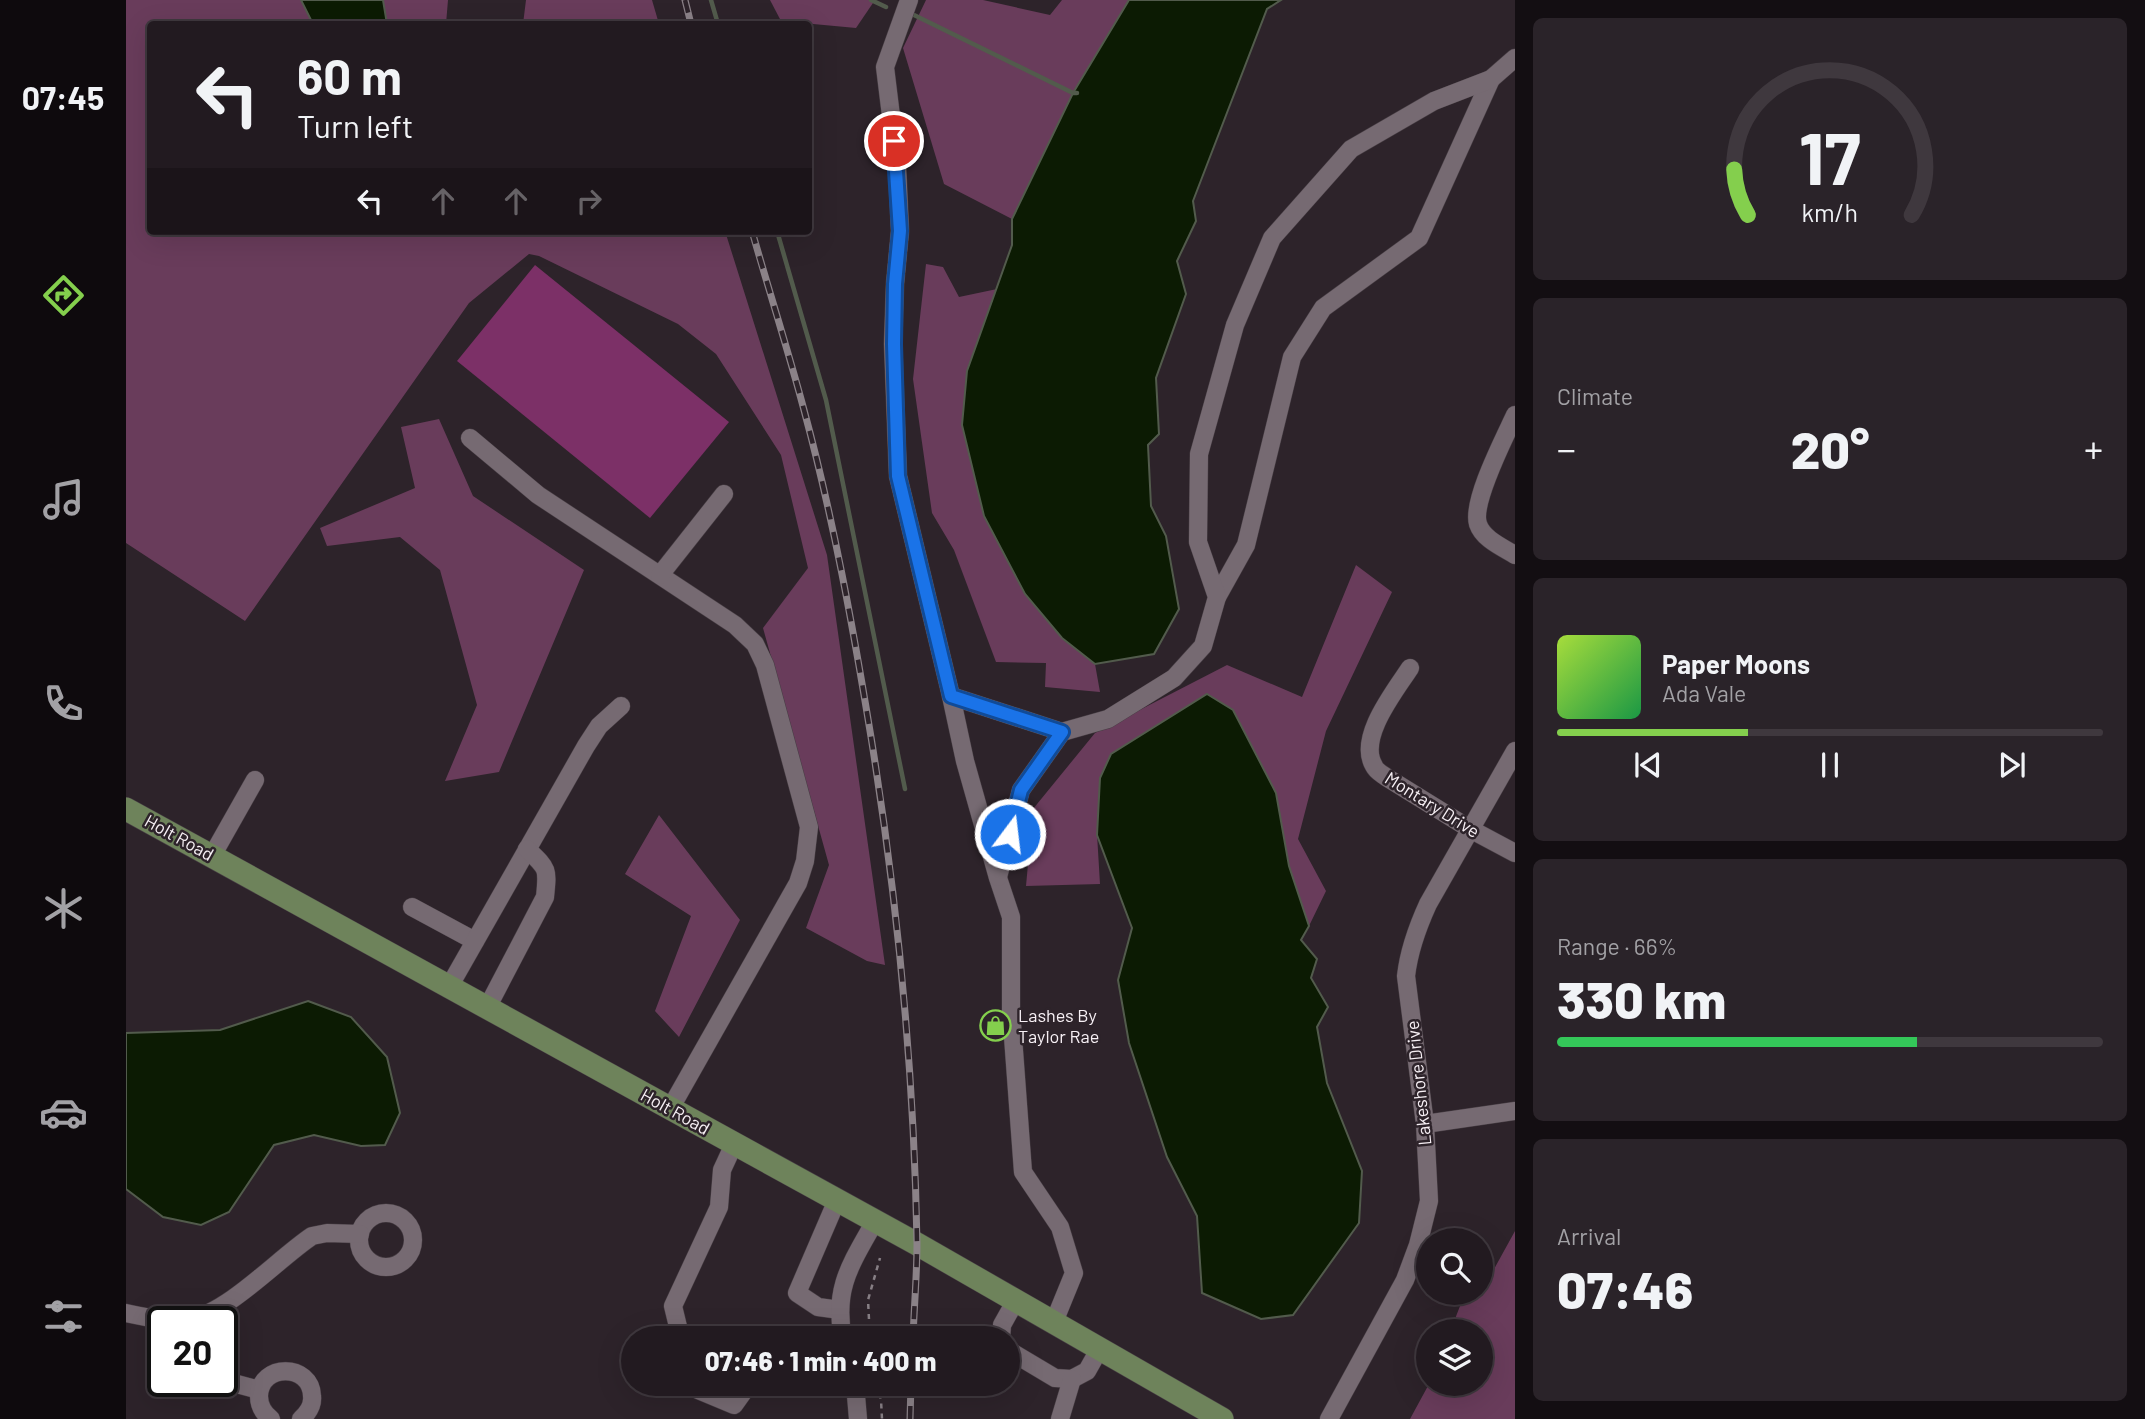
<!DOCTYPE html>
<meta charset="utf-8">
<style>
body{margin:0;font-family:Barlow,sans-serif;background:#2a2329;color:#f1f3f6;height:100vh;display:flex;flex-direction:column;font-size:26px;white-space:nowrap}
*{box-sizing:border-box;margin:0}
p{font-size:23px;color:#a2a1a5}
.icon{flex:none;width:38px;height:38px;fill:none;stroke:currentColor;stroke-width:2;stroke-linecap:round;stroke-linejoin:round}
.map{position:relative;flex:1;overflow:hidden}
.side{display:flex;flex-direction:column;gap:18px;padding:18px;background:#130e12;width:630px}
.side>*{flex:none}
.hud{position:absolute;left:21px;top:21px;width:665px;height:214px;border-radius:7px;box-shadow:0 7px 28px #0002,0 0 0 2px #3f383e;background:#221a20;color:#f1f3f6;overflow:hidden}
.tools{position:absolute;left:1290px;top:1228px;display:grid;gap:14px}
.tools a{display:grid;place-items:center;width:77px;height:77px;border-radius:50%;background:#221a20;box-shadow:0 7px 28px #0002,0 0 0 2px #3f383e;font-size:35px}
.speed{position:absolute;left:21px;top:1306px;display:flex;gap:14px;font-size:35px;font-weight:700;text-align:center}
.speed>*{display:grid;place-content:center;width:91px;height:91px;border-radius:50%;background:#221a20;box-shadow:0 7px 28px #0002,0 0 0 2px #3f383e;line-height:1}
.speed .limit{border:4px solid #111;border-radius:10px;background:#fff;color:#111}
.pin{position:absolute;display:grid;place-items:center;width:60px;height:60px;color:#fff;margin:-30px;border:4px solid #fff;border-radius:50%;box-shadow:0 2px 7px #0007}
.me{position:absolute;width:77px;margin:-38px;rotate:15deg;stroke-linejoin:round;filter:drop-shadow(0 0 5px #0008)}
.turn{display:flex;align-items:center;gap:24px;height:147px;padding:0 35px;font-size:32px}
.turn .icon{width:91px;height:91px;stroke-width:2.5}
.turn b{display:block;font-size:49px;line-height:60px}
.lanes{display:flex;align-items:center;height:66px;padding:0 35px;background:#0003;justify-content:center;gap:35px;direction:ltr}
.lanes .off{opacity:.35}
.big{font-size:52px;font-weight:800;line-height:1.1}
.side .tile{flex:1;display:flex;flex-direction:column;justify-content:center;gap:10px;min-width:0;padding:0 24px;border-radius:10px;background:#2a2329}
.side .dial{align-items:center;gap:0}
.dial svg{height:182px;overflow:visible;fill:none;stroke:#3f383e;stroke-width:7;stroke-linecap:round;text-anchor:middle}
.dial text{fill:#f1f3f6;stroke:none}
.song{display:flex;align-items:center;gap:21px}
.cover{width:84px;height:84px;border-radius:10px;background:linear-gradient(135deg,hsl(80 70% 55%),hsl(140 70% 35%))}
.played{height:7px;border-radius:4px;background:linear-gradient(90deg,#84cf4d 35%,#3f383e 35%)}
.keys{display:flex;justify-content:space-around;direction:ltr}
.heat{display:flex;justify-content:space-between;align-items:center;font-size:38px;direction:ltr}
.charge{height:10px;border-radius:5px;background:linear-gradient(90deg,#34c759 66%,#3f383e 0)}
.trip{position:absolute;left:495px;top:1326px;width:399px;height:70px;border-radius:35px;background:#221a20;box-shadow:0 7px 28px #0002,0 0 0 2px #3f383e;font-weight:800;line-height:70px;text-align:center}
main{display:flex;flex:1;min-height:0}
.menu{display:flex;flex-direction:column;width:126px;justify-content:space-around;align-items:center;background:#0e0a0d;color:#a2a1a5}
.menu .icon{width:49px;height:49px}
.menu .active{color:#84cf4d}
.menu b{font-size:32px;color:#f1f3f6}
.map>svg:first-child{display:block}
.green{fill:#693c5b}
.water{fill:#0c1b03;stroke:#525b4c;stroke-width:2}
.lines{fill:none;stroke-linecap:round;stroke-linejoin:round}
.stream{stroke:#525b4c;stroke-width:4.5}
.building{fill:#7c3067}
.minor-casing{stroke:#473e44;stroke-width:19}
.major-casing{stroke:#473e44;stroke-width:24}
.path{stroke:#877f85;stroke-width:2.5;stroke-dasharray:5 5;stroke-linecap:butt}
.minor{stroke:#766a72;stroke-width:18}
.major{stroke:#6e835b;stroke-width:23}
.rail-casing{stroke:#8b8288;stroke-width:7}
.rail{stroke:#2d232a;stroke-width:4.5;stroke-dasharray:13;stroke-linecap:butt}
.route-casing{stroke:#114b97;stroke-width:18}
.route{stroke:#1a73e8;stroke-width:12}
.labels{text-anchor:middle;stroke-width:5;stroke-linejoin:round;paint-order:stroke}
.street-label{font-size:18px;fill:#f7f0f5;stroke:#2d232a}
.poi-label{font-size:18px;fill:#f7f0f5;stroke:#2d232a;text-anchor:start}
</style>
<main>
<nav class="menu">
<b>07:45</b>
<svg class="icon active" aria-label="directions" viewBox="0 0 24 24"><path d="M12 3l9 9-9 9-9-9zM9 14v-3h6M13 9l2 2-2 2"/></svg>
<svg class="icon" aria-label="music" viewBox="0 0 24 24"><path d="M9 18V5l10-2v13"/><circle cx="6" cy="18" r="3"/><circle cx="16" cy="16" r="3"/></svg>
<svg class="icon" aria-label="phone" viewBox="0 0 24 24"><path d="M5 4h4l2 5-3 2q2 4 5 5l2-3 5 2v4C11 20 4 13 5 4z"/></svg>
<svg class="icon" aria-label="climate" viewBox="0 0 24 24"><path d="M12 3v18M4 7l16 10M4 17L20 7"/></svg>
<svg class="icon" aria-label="car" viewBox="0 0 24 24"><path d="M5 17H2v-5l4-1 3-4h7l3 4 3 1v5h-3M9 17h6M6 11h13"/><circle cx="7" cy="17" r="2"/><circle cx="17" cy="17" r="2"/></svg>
<svg class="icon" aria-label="filters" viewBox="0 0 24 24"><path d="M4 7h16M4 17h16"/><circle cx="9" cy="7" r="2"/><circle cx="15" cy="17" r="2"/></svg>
</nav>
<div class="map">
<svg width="1389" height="1419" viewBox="0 0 1389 1419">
<rect width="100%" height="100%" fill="#2d232a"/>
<g class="green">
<polygon points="0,0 175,0 187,24 24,24 24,231 599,231 701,555 759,965 741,961 680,928 703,865 637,628 682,568 655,455 590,354 552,324 413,256 403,254 343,303 119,621 0,543"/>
<polygon points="257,0 322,0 320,24 261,24"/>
<polygon points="400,0 526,0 533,24 397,24"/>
<polygon points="644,0 749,0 730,28 655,21"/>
<polygon points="800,0 857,0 924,15 936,0 1003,0 947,93 886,219 818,184 777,48"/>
<polygon points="800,264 817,267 833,297 871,289 841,371 836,424 858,516 899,594 936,638 969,664 974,692 919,687 920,663 870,662 828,550 806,513 787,379"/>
<polygon points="313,419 347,496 458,570 373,772 319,781 351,705 314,570 274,537 201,546 194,528 289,488 275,427"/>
<polygon points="1230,565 1266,592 1200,731 1172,839 1200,891 1183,926 1163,866 974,778 971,834 974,884 900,886 907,809 969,733 1101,665 1176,697"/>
<polygon points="533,815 614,920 553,1037 529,1011 565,916 499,874"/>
<polygon points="1389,1231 1389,1419 1284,1419 1303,1384 1354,1384 1354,1332 1324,1332 1339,1293 1354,1293 1355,1281 1362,1280"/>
</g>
<g class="water">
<polygon points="175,0 257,0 261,24 187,24"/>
<polygon points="1003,0 1155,0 1141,9 1067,201 1070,221 1051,261 1060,294 1030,378 1033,434 1022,445 1025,506 1040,536 1053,609 1028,654 969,664 936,638 899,594 858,516 836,425 841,371 886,245 886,219 947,93"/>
<polygon points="1081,694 1107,710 1150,793 1163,866 1183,926 1175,940 1191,959 1185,978 1202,1007 1191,1027 1201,1083 1236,1171 1233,1223 1167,1315 1135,1319 1076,1293 1071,1216 1041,1157 1003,1043 992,980 1006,928 971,835 974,778 985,754"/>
<polygon points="182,1001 225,1017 261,1057 274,1113 259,1145 235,1146 188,1135 148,1145 103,1212 75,1225 37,1217 0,1189 0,1033 94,1030"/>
</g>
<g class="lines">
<g class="stream">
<polyline points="585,0 592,24"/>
<polyline points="745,0 760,7"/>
<polyline points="788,15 947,93 951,93"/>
<polyline points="651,231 700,400 779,789"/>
</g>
</g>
<polygon class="building" points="409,265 603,422 524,518 331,361"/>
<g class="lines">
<defs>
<g id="minor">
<polyline points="783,0 759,67 771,165 774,231 769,284 767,344 772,476 825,696 839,761 872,878 885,917 885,1010 897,1172 934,1227 948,1273 928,1322"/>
<path d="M1389 415C1379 437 1345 502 1352 524 1357 539 1376 547 1389 555"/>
<polyline points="344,438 412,495 609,625 629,644 639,665 683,827 679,861 672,883 544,1109"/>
<polyline points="534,575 598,494"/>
<polyline points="1091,597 1120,545 1166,357 1197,308 1293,238 1365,79"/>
<path d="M1284 668C1269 691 1231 738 1248 766 1250 771 1256 774 1260 777L1344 829 1389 853"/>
<polyline points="825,696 936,732 982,719 1048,678 1077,646 1091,597 1072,542 1073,454 1109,325 1146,238 1225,149 1308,101 1365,79 1389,58"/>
<polyline points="86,856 129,780"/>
<polyline points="872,877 895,790 936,732"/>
<polyline points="286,907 349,941"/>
<polyline points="323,987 460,746 473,726 495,706"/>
<path d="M361 1008 419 897C422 868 422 869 401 849"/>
<polyline points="1299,1124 1389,1111"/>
<polyline points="711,1200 671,1293 692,1307 714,1310"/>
<circle cx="260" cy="1240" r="27"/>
<path d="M0 1313C19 1317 46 1323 65 1319 103 1312 153 1258 186 1236L201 1233 234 1234"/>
<polyline points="555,1339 547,1306 593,1207 596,1170 608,1144"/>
<polyline points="687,1339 716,1335"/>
<path d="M717 1339C707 1288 725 1264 749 1221"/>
<polyline points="875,1339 876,1325 890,1300"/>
<polyline points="882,1350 929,1378 946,1379 961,1371 974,1348"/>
<polyline points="96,1380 133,1390"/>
<polyline points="570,1384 572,1390 608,1405 623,1384"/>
<polyline points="729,1384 732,1419"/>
<path d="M145 1419C137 1413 133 1405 133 1396 134 1363 185 1363 186 1396 187 1405 182 1413 175 1419"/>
<polyline points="934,1419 946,1379"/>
<path d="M1203 1419 1279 1280 1292 1245 1303 1201 1299 1124 1280 976C1283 950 1291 928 1302 904L1389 751"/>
</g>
<polyline id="major" points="0,809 791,1244 1096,1419"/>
</defs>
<use href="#minor" class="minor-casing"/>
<use href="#major" class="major-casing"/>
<g class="path">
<polyline points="744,1339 742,1300 754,1258"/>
<polyline points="751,1384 755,1400 756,1419"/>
</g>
<use href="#minor" class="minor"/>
<use href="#major" class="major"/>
<defs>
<g id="rail">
<polyline points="559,0 565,24"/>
<path d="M626 231C643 291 662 350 678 410 707 517 727 627 745 737 772 904 788 1073 791 1243 791 1275 788 1307 787 1339"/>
<polyline points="784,1419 785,1384"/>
</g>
</defs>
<use href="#rail" class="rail-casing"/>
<use href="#rail" class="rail"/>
</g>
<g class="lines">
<defs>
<polyline id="route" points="768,141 774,231 769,284 768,344 772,476 825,696 936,732 895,790 884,834"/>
</defs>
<use href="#route" class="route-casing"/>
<use href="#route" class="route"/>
</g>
<defs>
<symbol id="shop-ring" viewBox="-11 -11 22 22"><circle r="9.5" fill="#2d232a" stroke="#84cf4d" stroke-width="1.5"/><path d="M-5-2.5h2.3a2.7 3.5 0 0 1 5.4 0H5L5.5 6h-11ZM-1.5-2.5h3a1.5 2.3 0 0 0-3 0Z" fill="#84cf4d"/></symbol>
</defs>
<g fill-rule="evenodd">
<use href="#shop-ring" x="852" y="1008" width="35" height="35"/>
</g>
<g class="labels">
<g class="street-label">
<text transform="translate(1306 805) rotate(32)" y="6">Montary Drive</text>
<text transform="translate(53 838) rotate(29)" y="6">Holt Road</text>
<text transform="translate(1293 1083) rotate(-96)" y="6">Lakeshore Drive</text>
<text transform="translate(549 1112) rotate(29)" y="6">Holt Road</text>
</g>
<g class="poi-label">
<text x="892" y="1022">Lashes By<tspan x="892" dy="21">Taylor Rae</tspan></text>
</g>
</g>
</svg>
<div class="tools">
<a><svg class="icon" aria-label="search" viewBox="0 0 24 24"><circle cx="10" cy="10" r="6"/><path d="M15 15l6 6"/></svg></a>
<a><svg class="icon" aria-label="layers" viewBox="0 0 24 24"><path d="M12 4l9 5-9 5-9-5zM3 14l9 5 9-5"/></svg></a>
</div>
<div class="speed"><div class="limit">20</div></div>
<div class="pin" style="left:768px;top:141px;background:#d93025"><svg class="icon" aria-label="arrive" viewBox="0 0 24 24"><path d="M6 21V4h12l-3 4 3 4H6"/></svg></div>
<svg class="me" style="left:884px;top:834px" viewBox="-20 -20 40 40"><circle r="17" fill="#1a73e8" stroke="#fff" stroke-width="3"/><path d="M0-11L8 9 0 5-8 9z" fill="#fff"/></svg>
<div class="trip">07:46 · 1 min · 400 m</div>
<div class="hud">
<div class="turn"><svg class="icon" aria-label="left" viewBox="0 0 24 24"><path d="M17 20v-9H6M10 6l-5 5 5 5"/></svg><div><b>60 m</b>Turn left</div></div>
<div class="lanes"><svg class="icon" aria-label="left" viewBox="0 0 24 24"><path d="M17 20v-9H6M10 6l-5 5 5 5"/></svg><svg class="icon off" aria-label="ahead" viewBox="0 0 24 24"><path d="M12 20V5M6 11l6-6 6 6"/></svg><svg class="icon off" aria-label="ahead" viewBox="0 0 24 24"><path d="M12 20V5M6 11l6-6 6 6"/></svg><svg class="icon off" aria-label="right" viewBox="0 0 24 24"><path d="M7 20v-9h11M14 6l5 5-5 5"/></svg></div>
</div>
</div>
<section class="side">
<div class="tile dial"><svg viewBox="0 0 100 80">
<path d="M14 69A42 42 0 1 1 86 69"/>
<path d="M14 69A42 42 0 0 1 8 49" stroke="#84cf4d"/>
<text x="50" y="56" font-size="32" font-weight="700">17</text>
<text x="50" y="72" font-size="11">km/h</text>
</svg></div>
<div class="tile"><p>Climate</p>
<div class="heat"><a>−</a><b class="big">20°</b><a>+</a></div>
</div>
<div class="tile">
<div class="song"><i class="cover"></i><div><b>Paper Moons</b><p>Ada Vale</p></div></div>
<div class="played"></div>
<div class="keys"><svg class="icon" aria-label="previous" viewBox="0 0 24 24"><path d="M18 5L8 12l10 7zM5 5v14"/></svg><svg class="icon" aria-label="pause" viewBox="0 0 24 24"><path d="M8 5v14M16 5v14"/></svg><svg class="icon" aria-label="next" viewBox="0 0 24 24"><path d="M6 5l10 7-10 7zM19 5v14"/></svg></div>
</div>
<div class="tile"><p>Range · 66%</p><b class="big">330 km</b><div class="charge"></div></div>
<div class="tile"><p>Arrival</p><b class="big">07:46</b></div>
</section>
</main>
